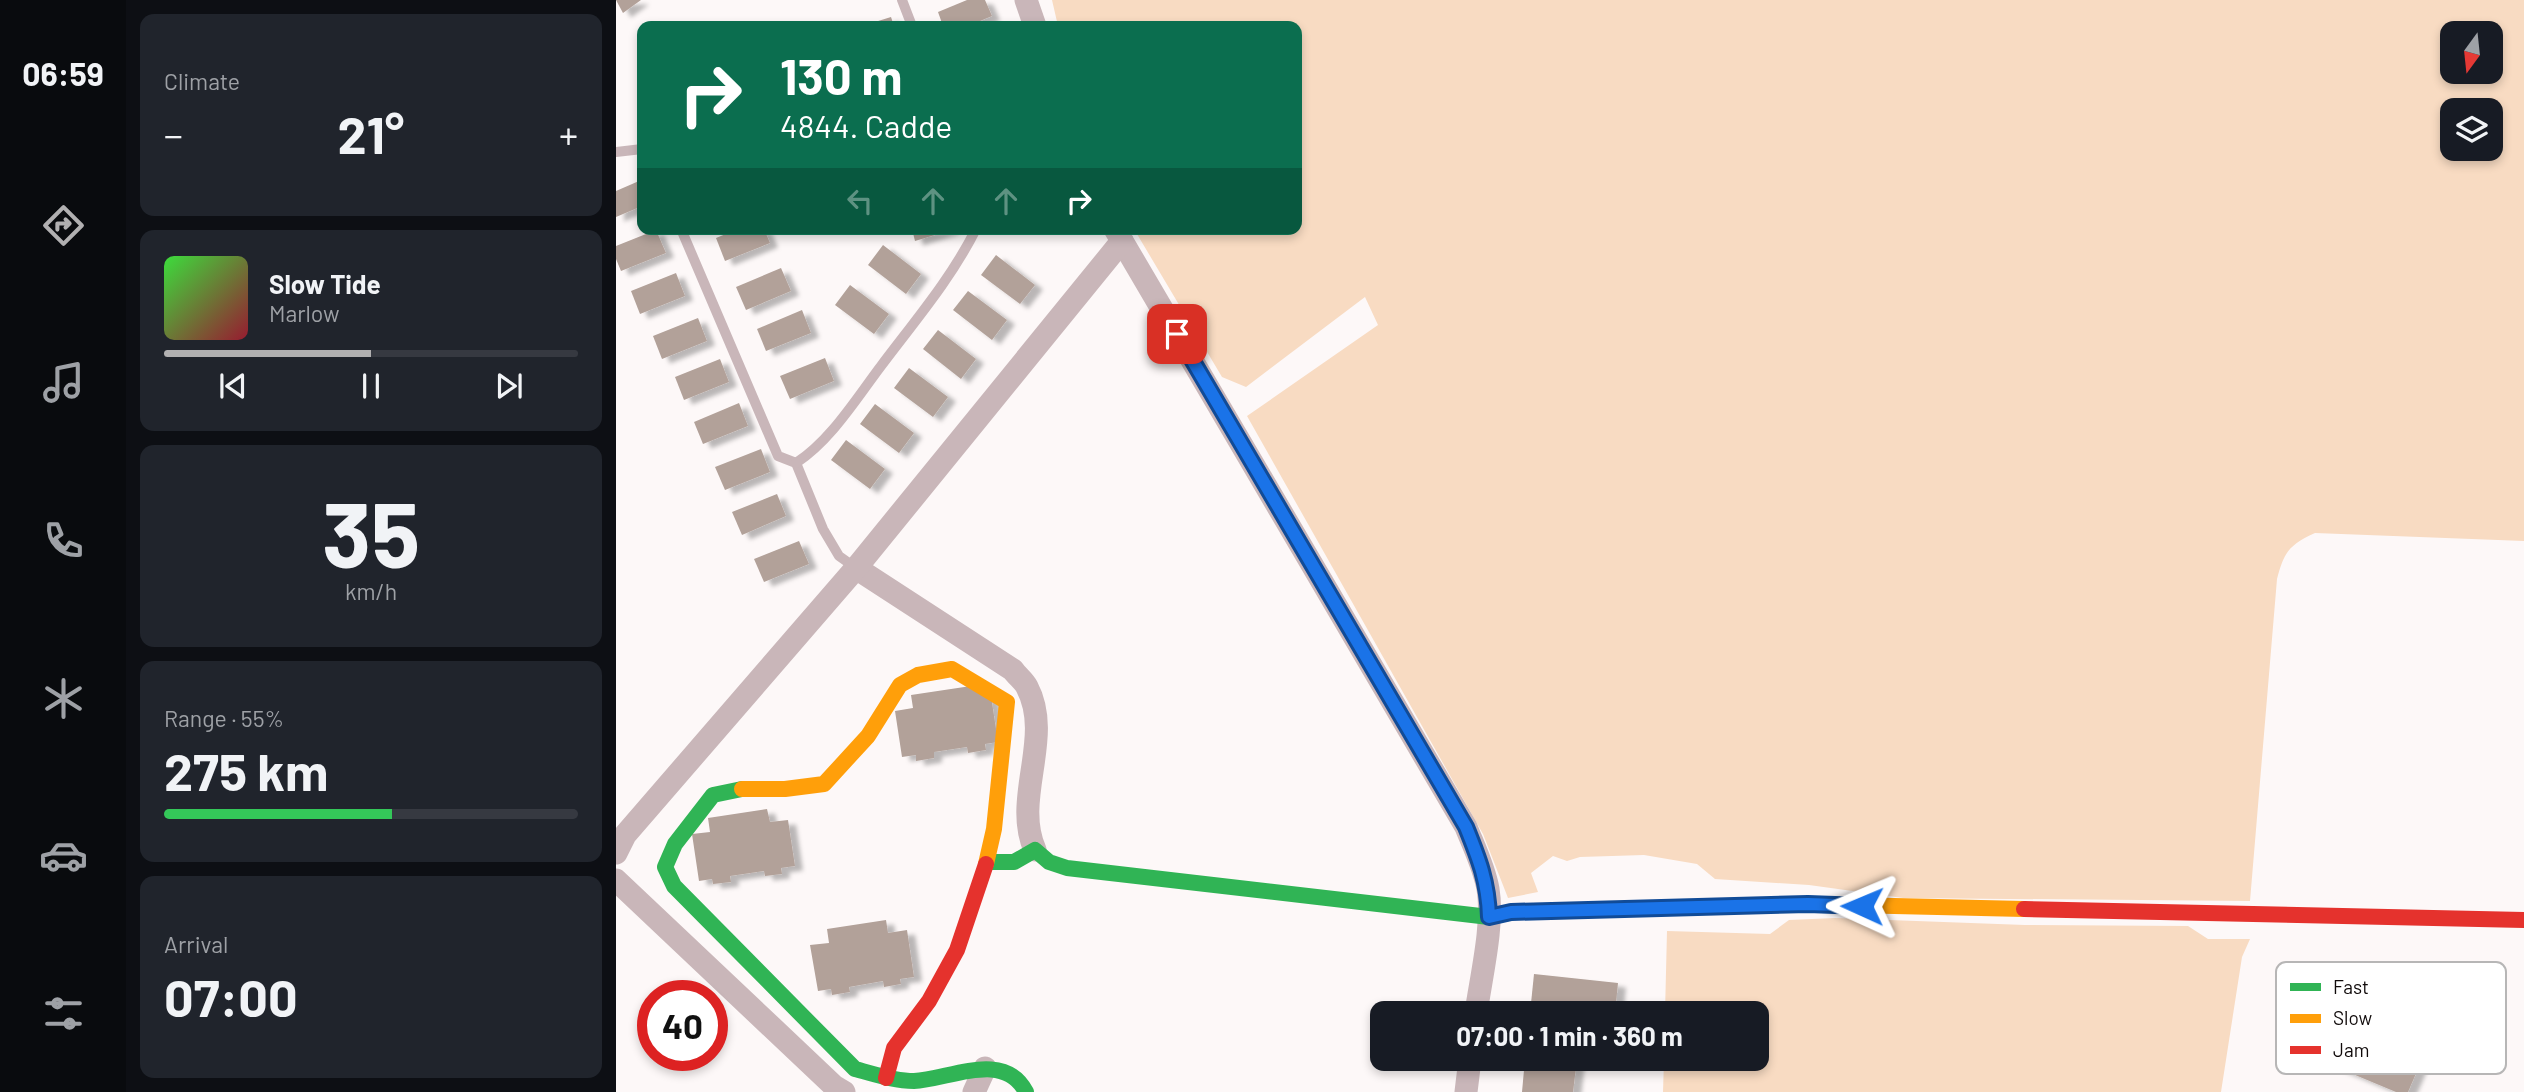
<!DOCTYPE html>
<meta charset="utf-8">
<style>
body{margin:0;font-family:Barlow,sans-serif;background:#20242c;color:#f1f3f6;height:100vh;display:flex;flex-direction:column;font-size:26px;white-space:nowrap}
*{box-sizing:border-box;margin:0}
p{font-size:23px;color:#9ea1a6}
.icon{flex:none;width:38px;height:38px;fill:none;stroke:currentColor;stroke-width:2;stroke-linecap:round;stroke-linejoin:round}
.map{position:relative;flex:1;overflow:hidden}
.details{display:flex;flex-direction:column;gap:14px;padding:14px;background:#0d0f14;width:490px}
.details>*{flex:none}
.top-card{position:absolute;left:21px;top:21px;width:665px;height:214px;border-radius:14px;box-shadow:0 4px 10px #0003;background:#0b6e4f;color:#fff;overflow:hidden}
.needle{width:46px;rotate:195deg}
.fabs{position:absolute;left:1824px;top:21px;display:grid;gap:14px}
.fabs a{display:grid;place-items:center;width:63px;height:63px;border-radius:14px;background:#171b24;box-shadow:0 4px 10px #0003;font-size:35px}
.speed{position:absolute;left:21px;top:980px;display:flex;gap:14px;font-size:35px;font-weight:700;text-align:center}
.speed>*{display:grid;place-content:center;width:91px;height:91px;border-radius:50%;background:#171b24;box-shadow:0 4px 10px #0003;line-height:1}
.speed .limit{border:10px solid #d22;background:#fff;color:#111}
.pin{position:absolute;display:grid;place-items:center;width:60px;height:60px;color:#fff;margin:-30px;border-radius:14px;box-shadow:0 4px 10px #0006}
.me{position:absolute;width:77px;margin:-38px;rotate:271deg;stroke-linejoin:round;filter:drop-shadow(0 0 5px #0008)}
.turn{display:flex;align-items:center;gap:24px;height:147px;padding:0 28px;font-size:32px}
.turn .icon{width:91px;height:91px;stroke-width:2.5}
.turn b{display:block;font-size:49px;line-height:60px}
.lanes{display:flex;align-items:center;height:66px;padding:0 28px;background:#0003;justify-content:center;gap:35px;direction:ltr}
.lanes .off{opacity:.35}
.big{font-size:52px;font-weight:700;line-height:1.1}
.details .widget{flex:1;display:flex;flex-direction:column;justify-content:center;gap:10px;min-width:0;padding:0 24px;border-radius:14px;background:#20242c}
.details .dial{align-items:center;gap:0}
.dial b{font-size:91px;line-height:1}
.song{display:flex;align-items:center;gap:21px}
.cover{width:84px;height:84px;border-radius:10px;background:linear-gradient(135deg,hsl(120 70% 55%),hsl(350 70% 35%))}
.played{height:7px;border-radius:4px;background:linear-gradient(90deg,#b1b0b1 50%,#363941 50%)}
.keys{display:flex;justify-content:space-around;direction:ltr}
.heat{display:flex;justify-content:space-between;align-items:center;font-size:38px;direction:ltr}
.charge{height:10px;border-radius:5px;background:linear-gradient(90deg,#34c759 55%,#363941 0)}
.trip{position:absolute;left:754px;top:1001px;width:399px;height:70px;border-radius:14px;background:#171b24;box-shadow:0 4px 10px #0003;font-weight:700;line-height:70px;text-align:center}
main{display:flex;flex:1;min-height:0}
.menu{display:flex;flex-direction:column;width:126px;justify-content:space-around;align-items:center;background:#090b0e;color:#9ea1a6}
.menu .icon{width:49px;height:49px}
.menu .active{color:#b1b0b1}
.menu b{font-size:32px;color:#f1f3f6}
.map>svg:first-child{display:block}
.green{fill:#f8dbc2;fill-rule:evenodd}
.building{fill:#b2a199;filter:url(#shadow)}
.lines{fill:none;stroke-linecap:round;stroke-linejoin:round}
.lane{stroke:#c9b6b9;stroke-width:10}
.street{stroke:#c9b6b9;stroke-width:23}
.fast{stroke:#30b455;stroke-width:16}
.slow{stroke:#ff9f0a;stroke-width:16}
.jam{stroke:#e5322d;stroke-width:16}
.route-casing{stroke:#114b97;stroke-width:18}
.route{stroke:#1a73e8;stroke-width:12}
.key{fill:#fff;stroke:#b7b6b6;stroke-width:2}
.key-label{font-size:19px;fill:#100a0a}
</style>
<main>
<nav class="menu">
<b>06:59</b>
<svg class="icon active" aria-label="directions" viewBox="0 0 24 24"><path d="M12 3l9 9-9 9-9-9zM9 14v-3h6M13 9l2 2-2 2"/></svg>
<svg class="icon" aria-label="music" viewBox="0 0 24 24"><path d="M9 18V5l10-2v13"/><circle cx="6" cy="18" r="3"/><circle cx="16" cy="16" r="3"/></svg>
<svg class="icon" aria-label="phone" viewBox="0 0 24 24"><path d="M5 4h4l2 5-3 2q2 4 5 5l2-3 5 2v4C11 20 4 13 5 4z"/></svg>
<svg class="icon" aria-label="climate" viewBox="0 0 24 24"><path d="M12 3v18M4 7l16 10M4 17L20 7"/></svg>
<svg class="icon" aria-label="car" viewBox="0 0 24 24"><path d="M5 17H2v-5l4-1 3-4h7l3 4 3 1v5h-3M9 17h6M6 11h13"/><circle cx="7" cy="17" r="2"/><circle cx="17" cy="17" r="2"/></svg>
<svg class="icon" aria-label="filters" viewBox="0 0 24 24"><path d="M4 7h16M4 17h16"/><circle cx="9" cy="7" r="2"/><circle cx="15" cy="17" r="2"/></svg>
</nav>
<section class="details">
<div class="widget"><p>Climate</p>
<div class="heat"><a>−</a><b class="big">21°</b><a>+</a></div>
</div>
<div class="widget">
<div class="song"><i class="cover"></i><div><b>Slow Tide</b><p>Marlow</p></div></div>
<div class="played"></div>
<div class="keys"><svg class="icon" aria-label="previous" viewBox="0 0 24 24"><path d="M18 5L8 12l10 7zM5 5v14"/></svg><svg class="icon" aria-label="pause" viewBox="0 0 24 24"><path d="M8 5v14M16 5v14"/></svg><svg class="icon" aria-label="next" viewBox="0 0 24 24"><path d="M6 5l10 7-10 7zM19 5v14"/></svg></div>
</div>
<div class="widget dial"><b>35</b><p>km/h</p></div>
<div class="widget"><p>Range · 55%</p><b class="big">275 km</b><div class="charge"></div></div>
<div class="widget"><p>Arrival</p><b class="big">07:00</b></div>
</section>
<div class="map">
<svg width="1908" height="1092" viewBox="0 0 1908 1092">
<defs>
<filter id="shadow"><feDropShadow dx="8" dy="4.5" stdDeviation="2" flood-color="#0004"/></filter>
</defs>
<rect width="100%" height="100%" fill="#fdf8f8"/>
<g class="green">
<path d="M436 0H1908V541L1699 533C1673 545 1668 552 1661 579L1634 901 1287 898 1193 885 1099 879 1081 864 1028 855 964 857 951 861 937 856 915 873 922 892 892 898 867 834 631 416 762 325 749 297 630 387 606 377 518 229H681V26H442ZM1836 33H1874V72H1836ZM1836 110H1874V149H1836Z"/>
<polygon points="1219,918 1409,925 1572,926 1592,939 1634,939 1626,957 1605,1092 1047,1092 1048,1059 1141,1059 1141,1013 1049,1013 1051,931 1154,934 1173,920"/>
</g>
<g class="building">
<polygon points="0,0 25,0 7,13"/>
<polygon points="351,0 369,0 376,16 352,26 327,26 322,12"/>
<polygon points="275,17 278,26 246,26"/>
<polygon points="23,181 26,188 26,206 0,217 0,191"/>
<polygon points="122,229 148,229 154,243 109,261 100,238"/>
<polygon points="296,229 335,229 335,230 299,241"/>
<polygon points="40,230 50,253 5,271 0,259 0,246"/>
<polygon points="267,245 305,274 290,294 252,265"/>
<polygon points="380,255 419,285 404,304 365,275"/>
<polygon points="165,268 175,291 130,310 120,287"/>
<polygon points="60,273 69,296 24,314 15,291"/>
<polygon points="234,285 273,314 258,334 219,305"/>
<polygon points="352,291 391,320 376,340 337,310"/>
<polygon points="186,310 195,333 150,351 141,329"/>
<polygon points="82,318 91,341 46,359 37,336"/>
<polygon points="322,330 360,359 345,379 307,349"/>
<polygon points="209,358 218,381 174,399 164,376"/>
<polygon points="104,359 113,382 68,400 59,377"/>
<polygon points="293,368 332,397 317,417 278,388"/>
<polygon points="123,403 132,426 87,444 78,422"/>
<polygon points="259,404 298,433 283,453 244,424"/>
<polygon points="230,440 269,469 254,489 215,460"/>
<polygon points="145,449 154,472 109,490 99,467"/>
<polygon points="161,494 170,516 126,535 116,512"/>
<polygon points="183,541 193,564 148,582 138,559"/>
<polygon points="355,686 375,696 382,742 369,744 370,750 352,753 351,747 318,752 318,758 300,761 300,755 286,757 279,711 297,708 295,695"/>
<polygon points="151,809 154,822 172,820 179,866 165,868 166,874 149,876 148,871 114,876 115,882 97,884 96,879 83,881 76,834 94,832 92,818"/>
<polygon points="270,920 272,933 291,930 298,977 284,979 285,984 268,987 267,981 233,987 234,992 216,995 215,989 202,991 194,945 213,943 211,929"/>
<polygon points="918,974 1002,983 999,1013 914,1013"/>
<polygon points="1732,1007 1814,1041 1792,1092 1780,1092 1708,1062"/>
<polygon points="909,1059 961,1059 957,1092 906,1092"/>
</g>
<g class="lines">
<g class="lane">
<polyline points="286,0 296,26"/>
<polyline points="0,152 26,149"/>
<polyline points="65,229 162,456 180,463 207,529 223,556 240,568"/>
<path d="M180 463C215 440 240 399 265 366 298 322 335 279 360 229"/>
</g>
<g class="street">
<polyline points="410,0 419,26"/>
<path d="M499 229 850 827C858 847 868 867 872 889 878 924 865 977 860 1013"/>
<path d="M240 568 397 670C401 676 408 681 411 687 438 738 396 798 419 850"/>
<polyline points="0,853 9,835 240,568 506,241"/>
<polyline points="0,880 218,1086 228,1092"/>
<polyline points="358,1092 369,1068"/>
<polyline points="850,1092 854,1059"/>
</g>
<g class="fast">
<path d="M126 789 97 795 59 844 49 867 58 886 239 1069C258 1074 278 1081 298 1081 332 1080 388 1049 410 1092"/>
<polyline points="371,862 398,862 419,850 433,862 451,868 873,917 898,912"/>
</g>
<g class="slow">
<polyline points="126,789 169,789 208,784 252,736 284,685 302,675 336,669 391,702 378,829 370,864"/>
<polyline points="898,912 1192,904 1408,909"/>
</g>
<g class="jam">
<polyline points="1408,909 1908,920"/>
<polyline points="270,1078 278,1048 313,1001 341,950 370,864"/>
</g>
</g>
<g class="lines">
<defs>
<path id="route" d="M561 334 850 827C863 859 872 882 873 917L895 912 1192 904 1246 906"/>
</defs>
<use href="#route" class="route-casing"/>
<use href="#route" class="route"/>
</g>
<rect x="1660" y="962" width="230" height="112" rx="10" class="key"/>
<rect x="1674" y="983" width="31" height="8" fill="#30b455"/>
<rect x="1674" y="1014" width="31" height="9" fill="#ff9f0a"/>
<rect x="1674" y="1046" width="31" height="8" fill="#e5322d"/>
<g class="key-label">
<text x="1717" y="994">Fast</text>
<text x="1717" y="1025">Slow</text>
<text x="1717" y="1057">Jam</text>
</g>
</svg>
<div class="fabs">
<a><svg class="needle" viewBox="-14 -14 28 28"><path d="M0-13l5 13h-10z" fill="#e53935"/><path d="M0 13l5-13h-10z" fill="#9ea1a6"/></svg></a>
<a><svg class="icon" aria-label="layers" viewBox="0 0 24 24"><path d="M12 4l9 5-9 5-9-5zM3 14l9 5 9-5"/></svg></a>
</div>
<div class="speed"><div class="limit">40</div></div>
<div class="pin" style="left:561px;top:334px;background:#d93025"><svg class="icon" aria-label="arrive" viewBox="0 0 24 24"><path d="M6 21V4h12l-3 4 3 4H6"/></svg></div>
<svg class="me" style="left:1246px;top:906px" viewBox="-20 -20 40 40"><path d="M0-17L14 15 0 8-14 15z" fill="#1a73e8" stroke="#fff" stroke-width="4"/></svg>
<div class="trip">07:00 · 1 min · 360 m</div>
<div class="top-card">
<div class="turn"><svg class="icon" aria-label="right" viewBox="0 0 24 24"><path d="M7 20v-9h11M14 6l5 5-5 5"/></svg><div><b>130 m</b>4844. Cadde</div></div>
<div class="lanes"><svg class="icon off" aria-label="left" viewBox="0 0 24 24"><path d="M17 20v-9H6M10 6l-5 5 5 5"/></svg><svg class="icon off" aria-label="ahead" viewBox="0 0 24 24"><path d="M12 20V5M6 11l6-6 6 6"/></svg><svg class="icon off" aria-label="ahead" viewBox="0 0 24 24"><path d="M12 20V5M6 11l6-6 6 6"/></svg><svg class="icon" aria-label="right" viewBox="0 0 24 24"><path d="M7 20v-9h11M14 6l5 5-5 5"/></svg></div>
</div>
</div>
</main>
